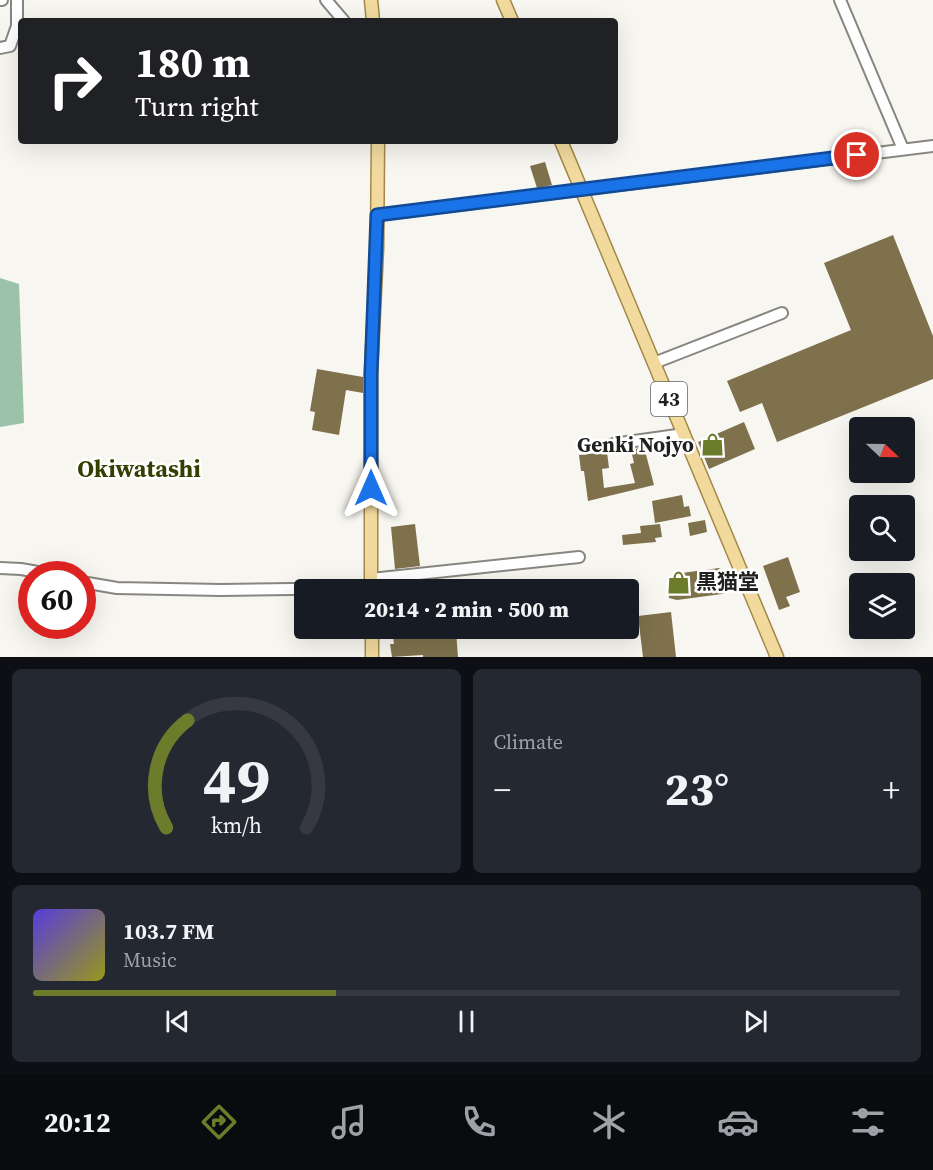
<!DOCTYPE html>
<meta charset="utf-8">
<style>
body{margin:0;font-family:"Source Serif 4","Noto Sans JP",serif;background:#242831;color:#f1f3f6;height:100vh;display:flex;flex-direction:column;font-size:22px;white-space:nowrap}
*{box-sizing:border-box;margin:0}
p{font-size:20px;color:#9ea1a6}
.icon{flex:none;width:33px;height:33px;fill:none;stroke:currentColor;stroke-width:2;stroke-linecap:round;stroke-linejoin:round}
.map{position:relative;height:657px;overflow:hidden}
.panel{display:flex;flex-direction:column;gap:12px;padding:12px;background:#0d0f14;flex:1}
.panel>*{flex:none}
.banner{position:absolute;left:18px;top:18px;width:600px;height:126px;border-radius:6px;box-shadow:0 6px 24px #0002;background:#202124;color:#fff;overflow:hidden}
.needle{width:39px;rotate:112deg}
.tools{position:absolute;left:849px;top:417px;display:grid;gap:12px}
.tools a{display:grid;place-items:center;width:66px;height:66px;border-radius:6px;background:#171b24;box-shadow:0 6px 24px #0002;font-size:30px}
.speed{position:absolute;left:18px;top:561px;display:flex;gap:12px;font-size:30px;font-weight:700;text-align:center}
.speed>*{display:grid;place-content:center;width:78px;height:78px;border-radius:50%;background:#171b24;box-shadow:0 6px 24px #0002;line-height:1}
.speed .limit{border:9px solid #d22;background:#fff;color:#111}
.pin{position:absolute;display:grid;place-items:center;width:51px;height:51px;color:#fff;margin:-26px;border:3px solid #fff;border-radius:50%;box-shadow:0 2px 6px #0007}
.me{position:absolute;width:66px;margin:-33px;rotate:0deg;stroke-linejoin:round;filter:drop-shadow(0 0 4px #0008)}
.turn{display:flex;align-items:center;gap:21px;height:126px;padding:0 18px;font-size:27px}
.turn .icon{width:78px;height:78px;stroke-width:2.5}
.turn b{display:block;font-size:42px;line-height:51px}
.big{font-size:45px;font-weight:800;line-height:1.1}
.panel .widget{flex:1;display:flex;flex-direction:column;justify-content:center;gap:9px;min-width:0;padding:0 21px;border-radius:9px;background:#242831}
.panel .dial{align-items:center;gap:0}
.dial svg{height:156px;overflow:visible;fill:none;stroke:#363941;stroke-width:7;stroke-linecap:round;text-anchor:middle}
.dial text{fill:#f1f3f6;stroke:none}
.song{display:flex;align-items:center;gap:18px}
.cover{width:72px;height:72px;border-radius:9px;background:linear-gradient(135deg,hsl(250 70% 55%),hsl(60 70% 35%))}
.played{height:6px;border-radius:3px;background:linear-gradient(90deg,#6d7c2b 35%,#363941 35%)}
.keys{display:flex;justify-content:space-around;direction:ltr}
.heat{display:flex;justify-content:space-between;align-items:center;font-size:33px;direction:ltr}
.panel .tiles{flex:1;display:grid;gap:12px;grid-template-columns:1fr 1fr}
.widget:last-child{grid-column:span 2}
.trip{position:absolute;left:294px;top:579px;width:345px;height:60px;border-radius:6px;background:#171b24;box-shadow:0 6px 24px #0002;font-weight:800;line-height:60px;text-align:center}
.dock{display:flex;height:96px;justify-content:space-around;align-items:center;background:#090b0e;color:#9ea1a6}
.dock .icon{width:42px;height:42px}
.dock .on{color:#6d7c2b}
.dock b{font-size:27px;color:#f1f3f6}
.map>svg:first-child{display:block}
.forest{fill:#9cc3a9}
.building{fill:#7e714c}
.lines{fill:none;stroke-linecap:round;stroke-linejoin:round}
.minor-casing{stroke:#888680;stroke-width:14}
.major-casing{stroke:#a38948;stroke-width:15}
.minor{stroke:#fff;stroke-width:10}
.major{stroke:#f2da9f;stroke-width:12}
.route-casing{stroke:#114b97;stroke-width:15}
.route{stroke:#1a73e8;stroke-width:10}
.labels{text-anchor:middle;stroke-width:5;stroke-linejoin:round;paint-order:stroke}
.shield{fill:#fff;stroke:#646362;stroke-width:1.5}
.shield-label{font-size:20px;font-weight:bold;fill:#21201e}
.poi-label{font-size:21px;font-weight:bold;fill:#21201e;stroke:#fff;text-anchor:end}
.quarter-label{font-size:24px;font-weight:bold;fill:#353f02;stroke:#fff}
</style>
<div class="map">
<svg width="933" height="657" viewBox="0 0 933 657">
<rect width="100%" height="100%" fill="#f8f6f0"/>
<polygon class="forest" points="0,278 19,284 24,423 0,427"/>
<g class="building">
<polygon points="545,162 552,185 537,188 530,166"/>
<polygon points="893,235 933,336 933,379 777,442 762,403 740,412 727,381 851,330 824,263"/>
<polygon points="317,369 363,377 363,393 346,390 339,435 312,430 315,412 310,411"/>
<polygon points="744,422 755,449 709,469 698,442"/>
<polygon points="644,447 654,485 588,501 584,471 581,471 579,455 607,452 609,468 602,469 604,488 635,483 630,464 634,463 631,450"/>
<polygon points="682,495 684,507 689,506 691,516 655,523 652,501"/>
<polygon points="705,520 707,532 690,536 688,523"/>
<polygon points="415,524 420,566 395,569 391,527"/>
<polygon points="660,524 662,537 655,538 656,542 623,545 622,535 641,533 640,526"/>
<polygon points="788,557 800,592 786,597 790,606 779,610 763,566"/>
<polygon points="719,568 725,573 728,590 722,594 677,600 669,598 667,580 674,574"/>
<polygon points="671,612 676,657 643,657 638,616"/>
<polygon points="392,628 435,628 436,632 456,631 458,657 423,657 423,655 392,657 390,644 394,644"/>
</g>
<g class="lines">
<defs>
<g id="minor">
<polyline points="0,0 2,0"/>
<polyline points="326,0 344,21"/>
<polyline points="840,0 903,149"/>
<polyline points="0,48 10,46 17,26 17,0"/>
<polyline points="377,215 933,146"/>
<polyline points="654,363 782,313"/>
<polyline points="613,444 684,434"/>
<polyline points="0,568 21,569 49,574"/>
<polyline points="371,579 579,557"/>
<polyline points="82,582 117,588 221,590 371,588"/>
</g>
<g id="major">
<polyline points="371,0 373,21"/>
<polyline points="503,0 512,21"/>
<polyline points="561,141 777,657"/>
<polyline points="371,590 371,373 377,248 378,141"/>
<polyline points="372,628 372,657"/>
</g>
</defs>
<use href="#minor" class="minor-casing"/>
<use href="#major" class="major-casing"/>
<use href="#minor" class="minor"/>
<use href="#major" class="major"/>
</g>
<g class="lines">
<defs>
<polyline id="route" points="371,488 371,374 377,215 857,155"/>
</defs>
<use href="#route" class="route-casing"/>
<use href="#route" class="route"/>
</g>
<defs>
<symbol id="shop-bare" viewBox="-9 -9 18 18"><path d="M-5-2.5h2.3a2.7 3.5 0 0 1 5.4 0H5L5.5 6h-11ZM-1.5-2.5h3a1.5 2.3 0 0 0-3 0Z" fill="#6d7c2b" stroke="#fff" stroke-width="2.5" paint-order="stroke"/></symbol>
</defs>
<g fill-rule="evenodd">
<use href="#shop-bare" x="696" y="428" width="33" height="33"/>
<use href="#shop-bare" x="662" y="566" width="33" height="33"/>
</g>
<g class="labels">
<rect class="shield" x="651" y="382" width="36" height="34" rx="4.5"/>
<g class="shield-label">
<text x="669" y="406">43</text>
</g>
<g class="poi-label">
<text x="694" y="452">Genki Nojyo</text>
<text x="696" y="589" text-anchor="start">黒猫堂</text>
</g>
<g class="quarter-label">
<text x="139" y="477">Okiwatashi</text>
</g>
</g>
</svg>
<div class="tools">
<a><svg class="needle" viewBox="-14 -14 28 28"><path d="M0-13l5 13h-10z" fill="#e53935"/><path d="M0 13l5-13h-10z" fill="#9ea1a6"/></svg></a>
<a><svg class="icon" aria-label="search" viewBox="0 0 24 24"><circle cx="10" cy="10" r="6"/><path d="M15 15l6 6"/></svg></a>
<a><svg class="icon" aria-label="layers" viewBox="0 0 24 24"><path d="M12 4l9 5-9 5-9-5zM3 14l9 5 9-5"/></svg></a>
</div>
<div class="speed"><div class="limit">60</div></div>
<div class="pin" style="left:857px;top:155px;background:#d93025"><svg class="icon" aria-label="arrive" viewBox="0 0 24 24"><path d="M6 21V4h12l-3 4 3 4H6"/></svg></div>
<svg class="me" style="left:371px;top:488px" viewBox="-20 -20 40 40"><path d="M0-17L14 15 0 8-14 15z" fill="#1a73e8" stroke="#fff" stroke-width="4"/></svg>
<div class="trip">20:14 · 2 min · 500 m</div>
<div class="banner">
<div class="turn"><svg class="icon" aria-label="right" viewBox="0 0 24 24"><path d="M7 20v-9h11M14 6l5 5-5 5"/></svg><div><b>180 m</b>Turn right</div></div>
</div>
</div>
<section class="panel">
<div class="tiles">
<div class="widget dial"><svg viewBox="0 0 100 80">
<path d="M14 69A42 42 0 1 1 86 69"/>
<path d="M14 69A42 42 0 0 1 25 14" stroke="#6d7c2b"/>
<text x="50" y="56" font-size="32" font-weight="700">49</text>
<text x="50" y="72" font-size="11">km/h</text>
</svg></div>
<div class="widget"><p>Climate</p>
<div class="heat"><a>−</a><b class="big">23°</b><a>+</a></div>
</div>
<div class="widget">
<div class="song"><i class="cover"></i><div><b>103.7 FM</b><p>Music</p></div></div>
<div class="played"></div>
<div class="keys"><svg class="icon" aria-label="previous" viewBox="0 0 24 24"><path d="M18 5L8 12l10 7zM5 5v14"/></svg><svg class="icon" aria-label="pause" viewBox="0 0 24 24"><path d="M8 5v14M16 5v14"/></svg><svg class="icon" aria-label="next" viewBox="0 0 24 24"><path d="M6 5l10 7-10 7zM19 5v14"/></svg></div>
</div>
</div>
</section>
<nav class="dock">
<b>20:12</b>
<svg class="icon on" aria-label="directions" viewBox="0 0 24 24"><path d="M12 3l9 9-9 9-9-9zM9 14v-3h6M13 9l2 2-2 2"/></svg>
<svg class="icon" aria-label="music" viewBox="0 0 24 24"><path d="M9 18V5l10-2v13"/><circle cx="6" cy="18" r="3"/><circle cx="16" cy="16" r="3"/></svg>
<svg class="icon" aria-label="phone" viewBox="0 0 24 24"><path d="M5 4h4l2 5-3 2q2 4 5 5l2-3 5 2v4C11 20 4 13 5 4z"/></svg>
<svg class="icon" aria-label="climate" viewBox="0 0 24 24"><path d="M12 3v18M4 7l16 10M4 17L20 7"/></svg>
<svg class="icon" aria-label="car" viewBox="0 0 24 24"><path d="M5 17H2v-5l4-1 3-4h7l3 4 3 1v5h-3M9 17h6M6 11h13"/><circle cx="7" cy="17" r="2"/><circle cx="17" cy="17" r="2"/></svg>
<svg class="icon" aria-label="filters" viewBox="0 0 24 24"><path d="M4 7h16M4 17h16"/><circle cx="9" cy="7" r="2"/><circle cx="15" cy="17" r="2"/></svg>
</nav>
